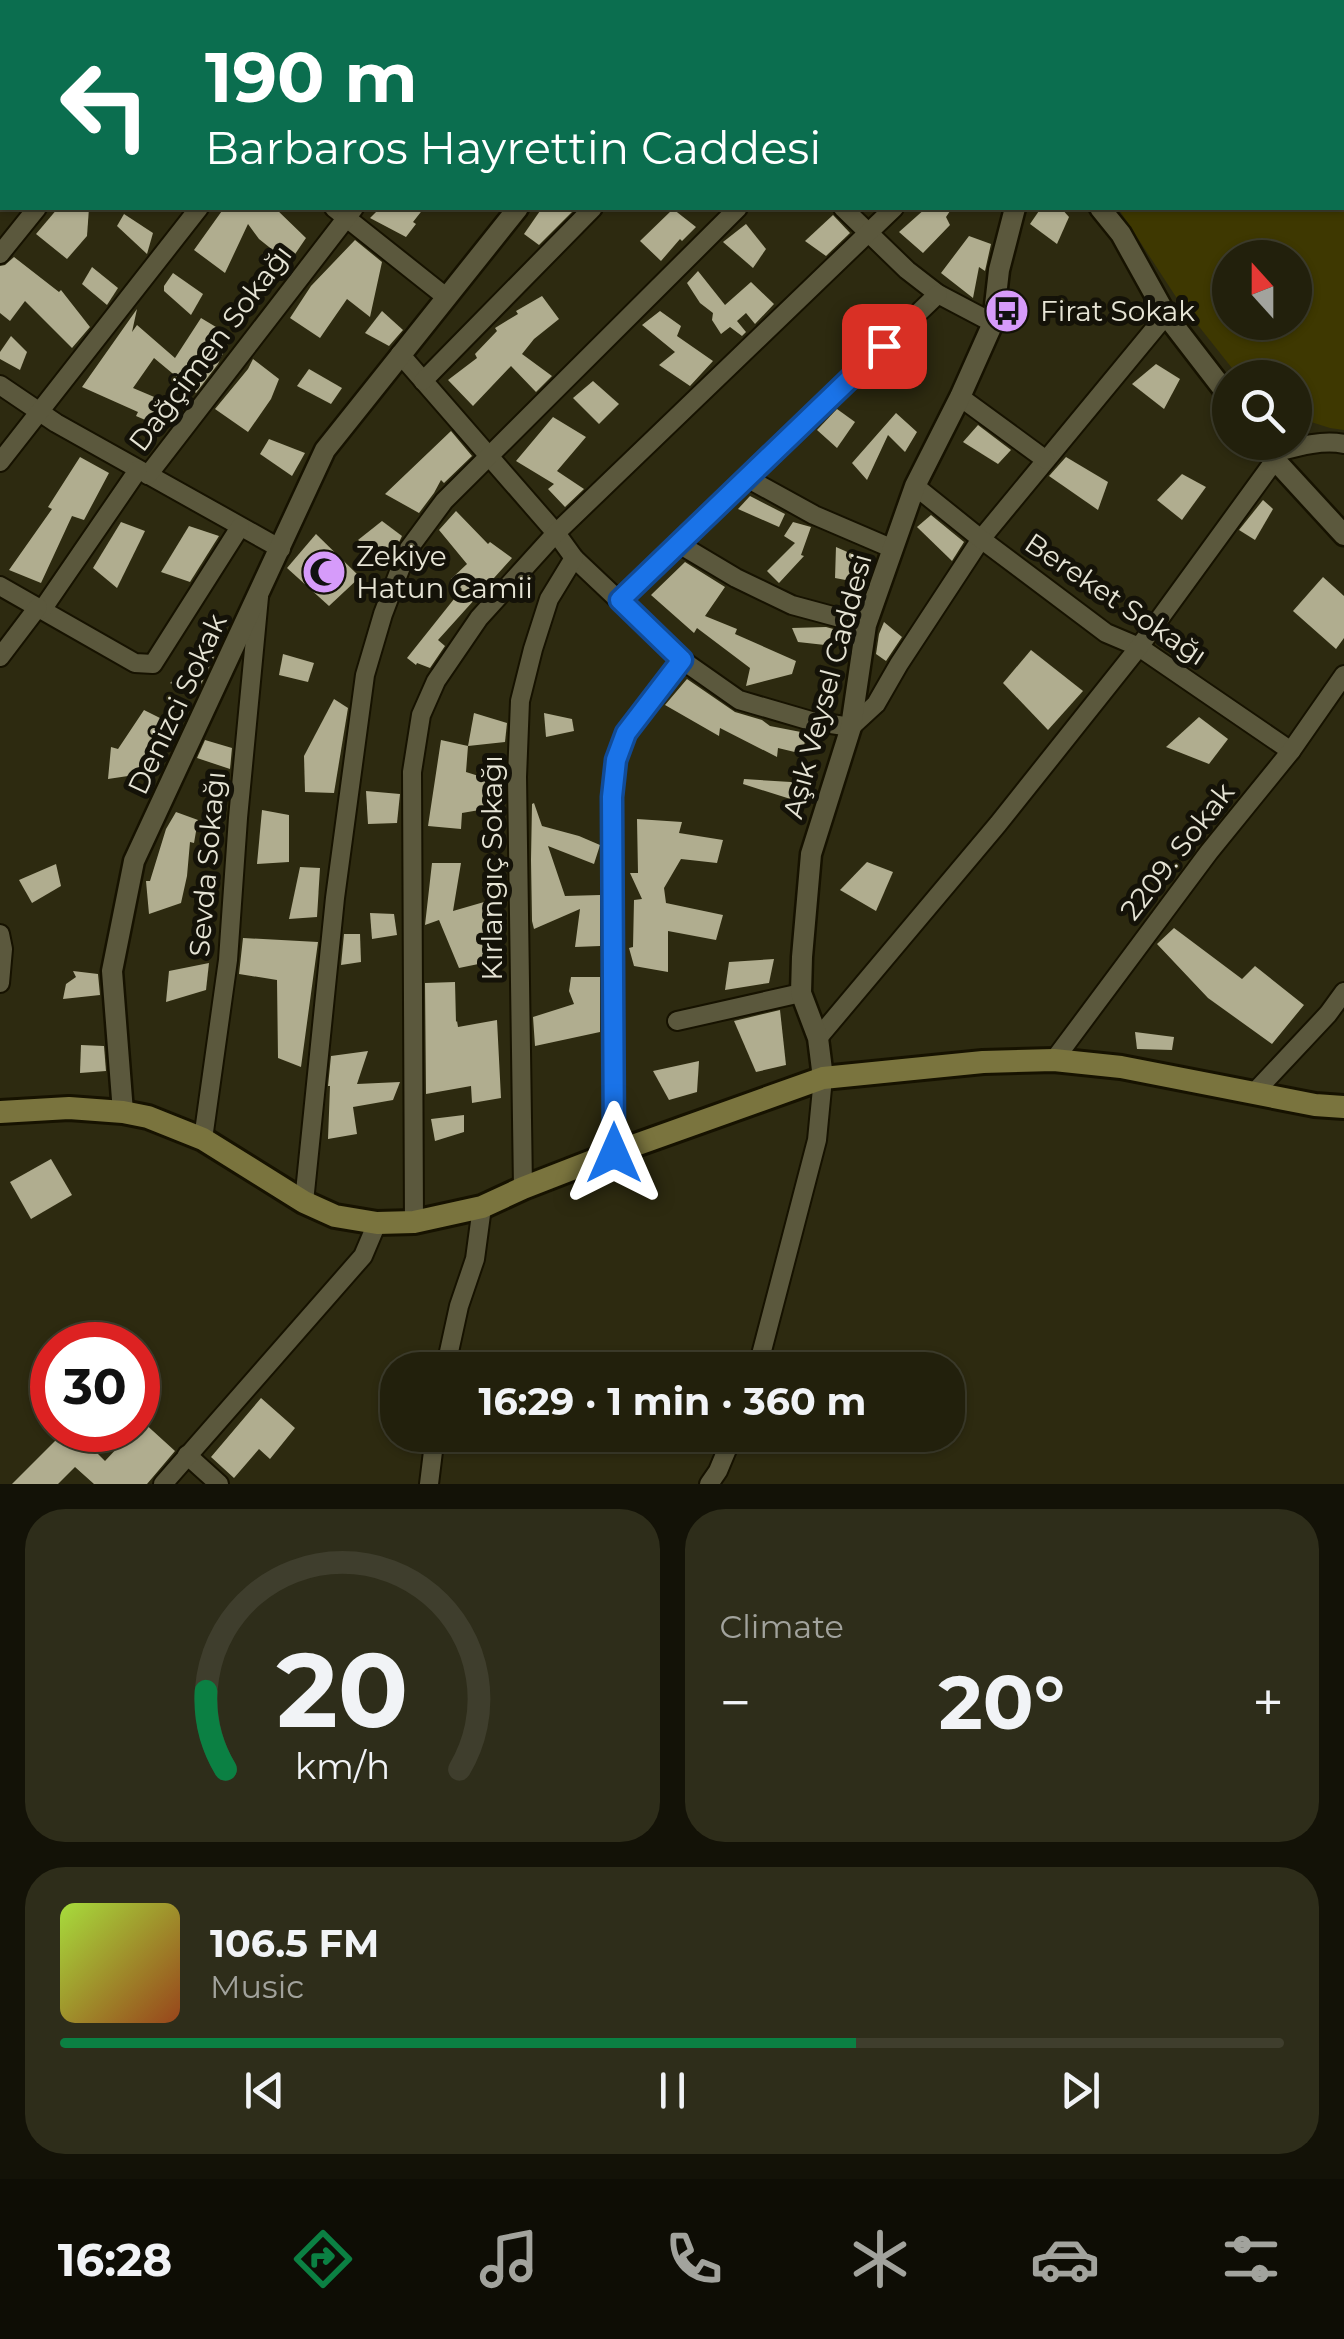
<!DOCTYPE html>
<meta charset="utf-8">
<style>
body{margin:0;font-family:Montserrat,sans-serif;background:#2e2d1a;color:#f1f3f6;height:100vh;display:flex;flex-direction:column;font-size:38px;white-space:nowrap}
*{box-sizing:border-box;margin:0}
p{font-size:32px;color:#a2a39d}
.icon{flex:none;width:55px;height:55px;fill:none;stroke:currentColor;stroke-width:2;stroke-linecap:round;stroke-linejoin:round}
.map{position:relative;height:1484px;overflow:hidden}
.drawer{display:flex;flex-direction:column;gap:25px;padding:25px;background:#131207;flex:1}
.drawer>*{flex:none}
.top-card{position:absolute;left:0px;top:0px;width:1345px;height:210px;box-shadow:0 2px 8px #0004,0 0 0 2px #3f3e2d;background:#0b6e4f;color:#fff;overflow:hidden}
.needle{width:65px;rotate:339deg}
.controls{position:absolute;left:1212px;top:240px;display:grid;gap:20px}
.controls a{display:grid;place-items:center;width:100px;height:100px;border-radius:50%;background:#22200c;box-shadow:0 2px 8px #0004,0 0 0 2px #3f3e2d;font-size:50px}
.speed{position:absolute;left:30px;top:1322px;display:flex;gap:20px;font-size:50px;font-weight:700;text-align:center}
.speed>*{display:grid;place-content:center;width:130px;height:130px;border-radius:50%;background:#22200c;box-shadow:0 2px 8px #0004,0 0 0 2px #3f3e2d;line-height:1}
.speed .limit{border:15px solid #d22;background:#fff;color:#111}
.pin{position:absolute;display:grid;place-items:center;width:85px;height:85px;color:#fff;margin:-42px;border-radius:20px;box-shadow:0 5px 15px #0006}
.me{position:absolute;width:110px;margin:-55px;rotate:0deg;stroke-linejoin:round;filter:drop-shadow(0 0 8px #0008)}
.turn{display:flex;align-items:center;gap:35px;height:210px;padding:0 40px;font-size:45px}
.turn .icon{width:130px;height:130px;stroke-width:2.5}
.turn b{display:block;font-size:70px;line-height:85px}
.big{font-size:75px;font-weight:700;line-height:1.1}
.drawer .card{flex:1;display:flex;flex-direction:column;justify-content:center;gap:15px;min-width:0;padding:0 35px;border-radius:40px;background:#2e2d1a}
.drawer .dial{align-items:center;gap:0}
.dial svg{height:260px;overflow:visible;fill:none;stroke:#3f3e2d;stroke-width:7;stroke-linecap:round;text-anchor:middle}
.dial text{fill:#f1f3f6;stroke:none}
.song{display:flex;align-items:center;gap:30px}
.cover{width:120px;height:120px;border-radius:15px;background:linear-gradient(135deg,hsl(80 70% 55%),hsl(20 70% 35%))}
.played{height:10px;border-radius:5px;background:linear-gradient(90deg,#0b8043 65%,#3f3e2d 65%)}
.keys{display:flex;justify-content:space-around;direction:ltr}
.heat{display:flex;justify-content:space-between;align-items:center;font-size:55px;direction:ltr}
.drawer .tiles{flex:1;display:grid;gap:25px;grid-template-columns:1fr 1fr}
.card:last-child{grid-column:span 2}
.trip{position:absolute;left:380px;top:1352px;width:585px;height:100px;border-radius:40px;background:#22200c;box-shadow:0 2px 8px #0004,0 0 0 2px #3f3e2d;font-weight:700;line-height:100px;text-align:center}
.menu{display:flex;height:160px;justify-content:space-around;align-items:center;background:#0e0d05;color:#a2a39d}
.menu .icon{width:70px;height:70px}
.menu .current{color:#0b8043}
.menu b{font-size:45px;color:#f1f3f6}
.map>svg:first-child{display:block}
.green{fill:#3e3801;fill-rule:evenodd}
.building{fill:#b0ad8f}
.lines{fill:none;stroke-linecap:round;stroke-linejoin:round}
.minor-casing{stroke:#161200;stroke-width:22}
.tertiary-casing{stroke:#161200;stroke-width:25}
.secondary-casing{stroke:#161200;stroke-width:28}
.minor{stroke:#5b583d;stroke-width:18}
.tertiary{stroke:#5b583d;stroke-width:20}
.secondary{stroke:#7a743e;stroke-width:22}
.route-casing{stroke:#114b97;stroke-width:25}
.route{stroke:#1a73e8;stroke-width:18}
.labels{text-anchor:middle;stroke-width:10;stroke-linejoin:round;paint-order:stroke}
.poi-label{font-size:28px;fill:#e6e4d5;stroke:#141208;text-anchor:start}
.street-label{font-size:28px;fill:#e6e4d5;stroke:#141208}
</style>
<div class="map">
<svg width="1344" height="1484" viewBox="0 0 1344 1484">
<rect width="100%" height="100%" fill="#2d2a10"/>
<path class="green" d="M1344 0V430L1330 428 1295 417V378L1239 377 1178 300 1118 208H1342V2H1338ZM1230 258H1295V322H1230Z"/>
<g class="building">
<polygon points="58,208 89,208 87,236 67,259 36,234"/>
<polygon points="224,208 275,208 306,238 289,263 259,239 248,224 225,273 194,250"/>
<polygon points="380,208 424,208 413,222 416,224 406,237 370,218"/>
<polygon points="542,208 576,208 539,245 524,234"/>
<polygon points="926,208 952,208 946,217 950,225 923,253 899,232"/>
<polygon points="1041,208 1061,208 1069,217 1057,244 1030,224"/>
<polygon points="673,209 696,227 682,241 680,239 661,261 640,241"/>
<polygon points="124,214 153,233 147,254 117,226"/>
<polygon points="833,215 850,233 826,256 805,241"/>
<polygon points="746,224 766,249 753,268 723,242"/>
<polygon points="969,236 991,244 985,271 979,267 973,298 941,273"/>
<polygon points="355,240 382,262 370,317 347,299 320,338 290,318 311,286"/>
<polygon points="14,257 59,292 61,290 90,327 72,348 25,301 10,321 0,313 0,266 5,265"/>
<polygon points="92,267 118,288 107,305 82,284"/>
<polygon points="698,271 725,305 751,282 774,304 755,324 746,313 737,321 746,332 742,336 730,327 721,334 712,320 713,313 700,303 687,283"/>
<polygon points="173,273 203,294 191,315 164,291 164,286"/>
<polygon points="542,296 559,319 534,339 522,354 552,376 536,392 511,366 473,406 448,380 477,358 475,354 497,331 495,328 518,314 516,311"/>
<polygon points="137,309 132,332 137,325 175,358 201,318 231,336 218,364 196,393 154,358 133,388 159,399 150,422 136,416 138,412 82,387"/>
<polygon points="382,311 403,330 389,346 365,333"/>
<polygon points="660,311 681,326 677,336 713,361 690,386 659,365 675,352 642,325"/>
<polygon points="11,336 27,352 20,370 0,359 0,352"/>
<polygon points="908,342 922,355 902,382 882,375"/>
<polygon points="253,359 279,379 271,399 248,432 215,409 248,369"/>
<polygon points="1156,364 1180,379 1164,409 1132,384"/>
<polygon points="309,369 342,388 331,404 297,386"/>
<polygon points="593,381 619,404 599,424 573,398"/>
<polygon points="837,409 855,422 837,448 817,430"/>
<polygon points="896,413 917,432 905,452 888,435 867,480 852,463"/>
<polygon points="553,417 586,437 557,471 584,489 565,507 548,489 554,484 516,461"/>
<polygon points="978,425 1011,450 998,464 963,442"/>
<polygon points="451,431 472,456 444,483 441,480 434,493 419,513 385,494"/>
<polygon points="269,439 305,453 292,476 260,454"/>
<polygon points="80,457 109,473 84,520 72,516 41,583 9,570 52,509 48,507"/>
<polygon points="1066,457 1108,482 1098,510 1049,476"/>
<polygon points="1182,474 1206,487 1182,520 1157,500"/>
<polygon points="750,496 785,514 779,527 738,509"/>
<polygon points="1263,500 1273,509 1255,540 1239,530"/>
<polygon points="456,511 488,544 490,542 512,558 438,640 445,646 430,668 417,663 416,665 407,658 462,589 451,579 467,564 439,530"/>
<polygon points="931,515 964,542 952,561 917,527"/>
<polygon points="382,521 402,536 390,561 358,540"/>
<polygon points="121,522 145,531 117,588 93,568"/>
<polygon points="793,522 811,527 801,555 804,556 779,583 767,571 795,543 784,536"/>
<polygon points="189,526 219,536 190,582 161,572"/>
<polygon points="316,534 360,577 329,606 287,568"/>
<polygon points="836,547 870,562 856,582 835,578"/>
<polygon points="685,562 725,587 705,616 737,629 735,634 796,661 792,674 746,686 750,668 697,628 694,633 651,595"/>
<polygon points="1323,577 1344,596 1344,638 1336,649 1293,611"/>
<polygon points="884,622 902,637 886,661 876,654 879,634"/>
<polygon points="826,627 837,630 834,646 798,642 792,628"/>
<polygon points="209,650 214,657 196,695 170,683"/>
<polygon points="1031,650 1083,691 1048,730 1003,683"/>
<polygon points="283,654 314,663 308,682 279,675"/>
<polygon points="687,679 735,712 762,720 770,726 806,733 803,754 778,748 777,757 720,728 719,736 665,705"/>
<polygon points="334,699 348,708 334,793 305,792 304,756"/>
<polygon points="144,710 172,724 166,746 151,742 148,773 108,779 111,747 118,749"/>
<polygon points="474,713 507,723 505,742 468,746"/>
<polygon points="544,713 572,719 574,731 546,737"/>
<polygon points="1199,717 1228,739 1209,764 1166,747"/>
<polygon points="205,740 232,748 230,769 197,758"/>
<polygon points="441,740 468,746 466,772 504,784 503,806 462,813 461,829 428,826"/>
<polygon points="744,779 791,782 806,782 800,802 743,784"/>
<polygon points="366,791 400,794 397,823 368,824"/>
<polygon points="534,803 542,826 579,836 600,845 594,864 548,846 565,896 600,895 600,946 575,947 580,909 534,929 532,921 531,860 532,804"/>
<polygon points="262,810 289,815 289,862 257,864"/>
<polygon points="176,812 198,820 194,843 190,842 187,876 181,903 149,914 146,881 150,881 166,829"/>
<polygon points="637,819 682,822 679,833 723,840 717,863 681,859 664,888 666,903 723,915 716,940 668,931 668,972 634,966 629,948 633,947 634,900 642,899 630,873 638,873"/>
<polygon points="867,862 893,872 876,911 840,890"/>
<polygon points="432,863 461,863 453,911 491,900 493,961 459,968 439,920 425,925"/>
<polygon points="56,864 61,886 32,903 19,880"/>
<polygon points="300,867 320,868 317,917 289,919"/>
<polygon points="370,913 394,914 397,935 372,939"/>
<polygon points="1174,928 1242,979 1255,966 1304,1005 1272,1044 1208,998 1157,944"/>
<polygon points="344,934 360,934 361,962 341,965"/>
<polygon points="243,938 318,942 301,1067 278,1058 277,980 239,974"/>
<polygon points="774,959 769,983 725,990 729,962"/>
<polygon points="209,963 206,990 166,1002 169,971"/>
<polygon points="73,971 98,974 100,995 63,999 66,984 76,977"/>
<polygon points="571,977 600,977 600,1032 535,1046 533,1017 574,1004 569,991"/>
<polygon points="455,982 456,1022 457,1021 458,1027 497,1020 501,1098 472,1103 471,1086 426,1094 425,983"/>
<polygon points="780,1010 786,1065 756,1072 734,1021"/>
<polygon points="1135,1032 1174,1037 1172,1050 1137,1049"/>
<polygon points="81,1045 104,1046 106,1071 80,1073"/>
<polygon points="368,1051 357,1084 400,1082 393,1100 353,1107 357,1134 328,1139 330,1086 328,1086 331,1056"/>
<polygon points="699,1061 697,1092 669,1100 653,1071"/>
<polygon points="464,1115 464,1132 435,1141 431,1119"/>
<polygon points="51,1159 72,1195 31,1219 10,1182"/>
<polygon points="261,1398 295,1428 270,1459 259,1449 234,1478 211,1457"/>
<polygon points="142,1421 175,1451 147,1484 94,1484 75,1467 58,1484 12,1484 66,1430 74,1430 105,1461 134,1430 138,1430 138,1426"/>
</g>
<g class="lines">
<defs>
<g id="minor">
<polyline points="72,0 76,2"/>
<polyline points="633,0 636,2"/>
<polyline points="1170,0 1174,2"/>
<polyline points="30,2 32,0"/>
<polyline points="201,2 203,0"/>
<polyline points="359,2 361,0"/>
<polyline points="518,2 520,0"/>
<polyline points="801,2 804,0"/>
<polyline points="962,2 967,0"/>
<polyline points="1208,2 1214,0"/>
<polyline points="0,40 2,37"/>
<polyline points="334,208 446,297"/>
<polyline points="843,208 907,270 938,294 993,323"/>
<polyline points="0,254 37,208"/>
<polyline points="400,354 556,533 574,558 682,660 739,700 811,721 851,727 876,704 899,664 981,539 1166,315"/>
<polyline points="423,381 593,208"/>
<polyline points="0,385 56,423 281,549"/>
<polyline points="960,397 1046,460"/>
<path d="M1270 454C1293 448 1321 439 1344 444"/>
<polyline points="0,462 199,208"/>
<polyline points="148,475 354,208"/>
<polyline points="747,478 814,515 891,548"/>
<polyline points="915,486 981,539 1106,633 1139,647 1291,751"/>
<polyline points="679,544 736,578 792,605 866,625"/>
<polyline points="0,586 135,663 153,664 240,527"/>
<polyline points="620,600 938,294"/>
<polyline points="42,610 138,470"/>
<polyline points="0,657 38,607"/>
<polyline points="0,934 3,949 0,983"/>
<polyline points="677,1021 801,993"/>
<polyline points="818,1038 998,824 1139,647 1275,460"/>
<polyline points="1054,1060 1209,852 1291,751 1344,675"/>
<polyline points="1254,1093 1328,1014 1344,992"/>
<polyline points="203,1139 228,960 238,818 259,597"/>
<polyline points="613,1153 612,797 615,760 626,733 682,660"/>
<polyline points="523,1188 517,777 520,701 533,649 549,599 574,558"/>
<polyline points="304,1202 335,898 365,675 383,614 407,551 444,501 738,208"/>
<polyline points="414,1222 412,772 421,715 436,681 479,618 556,533 894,208"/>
<polyline points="445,1370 459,1306 475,1259 482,1207"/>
<polyline points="757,1370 817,1140 823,1078"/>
<polyline points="187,1455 219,1484"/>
<polyline points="163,1484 363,1256 377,1223"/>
<polyline points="429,1484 435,1435"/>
<polyline points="709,1484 718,1471 733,1435"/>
</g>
<g id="tertiary">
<polyline points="1029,0 1029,2"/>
<polyline points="682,2 684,0"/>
<polyline points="1100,208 1121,234 1166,315 1230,398"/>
<polyline points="1263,442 1275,460 1344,535"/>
<polyline points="823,1078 818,1038 801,993 802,957 811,854 851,727 866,625 915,486 960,397 993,323 999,270 1015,208"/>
<polyline points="123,1112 112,971 134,861 325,450 518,208"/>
</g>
<polyline id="secondary" points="0,1112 69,1108 123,1112 148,1117 203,1139 304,1202 335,1216 377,1223 414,1222 482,1207 523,1188 613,1153 823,1078 983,1062 1054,1060 1121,1067 1315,1105 1344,1107"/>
</defs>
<use href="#minor" class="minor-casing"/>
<use href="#tertiary" class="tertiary-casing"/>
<use href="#secondary" class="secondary-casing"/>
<use href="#minor" class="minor"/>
<use href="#tertiary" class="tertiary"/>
<use href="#secondary" class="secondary"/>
</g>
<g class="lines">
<defs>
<polyline id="route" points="614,1153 612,797 616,760 626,733 682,660 620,600 884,346"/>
</defs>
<use href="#route" class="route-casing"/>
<use href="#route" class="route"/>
</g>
<defs>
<symbol id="bus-disc" viewBox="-11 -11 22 22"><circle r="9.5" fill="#d69bfa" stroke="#141208"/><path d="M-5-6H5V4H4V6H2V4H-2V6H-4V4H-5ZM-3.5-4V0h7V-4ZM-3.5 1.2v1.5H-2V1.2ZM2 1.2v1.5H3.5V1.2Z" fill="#111"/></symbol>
<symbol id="mosque-disc" viewBox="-11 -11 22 22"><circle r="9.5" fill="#d69bfa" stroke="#141208"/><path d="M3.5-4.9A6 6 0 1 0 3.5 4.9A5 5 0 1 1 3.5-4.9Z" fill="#111"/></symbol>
</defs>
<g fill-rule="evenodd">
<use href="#bus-disc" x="982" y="286" width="50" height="50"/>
<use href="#mosque-disc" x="299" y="547" width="50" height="50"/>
</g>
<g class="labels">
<g class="poi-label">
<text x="1040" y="321">Firat Sokak</text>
<text x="356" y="566">Zekiye<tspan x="356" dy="32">Hatun Camii</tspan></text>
</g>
<g class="street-label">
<text transform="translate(210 348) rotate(-53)" y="10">Dağçimen Sokağı</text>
<text transform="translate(1116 599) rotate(34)" y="10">Bereket Sokağı</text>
<text transform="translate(827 686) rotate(-75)" y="10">Aşık Veysel Caddesi</text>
<text transform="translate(177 704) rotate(-65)" y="10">Denizci Sokak</text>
<text transform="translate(1177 851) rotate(-52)" y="10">2209. Sokak</text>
<text transform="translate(207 864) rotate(-85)" y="10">Sevda Sokağı</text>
<text transform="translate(492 868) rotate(-90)" y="10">Kırlangıç Sokağı</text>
</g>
</g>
</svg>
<div class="controls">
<a><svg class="needle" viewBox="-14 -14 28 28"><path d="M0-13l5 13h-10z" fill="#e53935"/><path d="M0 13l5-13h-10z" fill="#a2a39d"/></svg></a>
<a><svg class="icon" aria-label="search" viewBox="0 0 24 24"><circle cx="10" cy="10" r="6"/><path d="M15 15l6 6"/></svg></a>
</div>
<div class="speed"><div class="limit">30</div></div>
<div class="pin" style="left:884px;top:346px;background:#d93025"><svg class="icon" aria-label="arrive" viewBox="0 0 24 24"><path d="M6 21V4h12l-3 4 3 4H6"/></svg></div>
<svg class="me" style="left:614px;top:1153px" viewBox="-20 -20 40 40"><path d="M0-17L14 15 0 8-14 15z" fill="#1a73e8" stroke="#fff" stroke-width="4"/></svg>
<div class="trip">16:29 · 1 min · 360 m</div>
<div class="top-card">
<div class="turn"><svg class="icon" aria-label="left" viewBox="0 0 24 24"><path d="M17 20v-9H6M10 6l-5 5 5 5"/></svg><div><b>190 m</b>Barbaros Hayrettin Caddesi</div></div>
</div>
</div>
<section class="drawer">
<div class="tiles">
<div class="card dial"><svg viewBox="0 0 100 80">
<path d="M14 69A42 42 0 1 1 86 69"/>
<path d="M14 69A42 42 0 0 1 8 45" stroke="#0b8043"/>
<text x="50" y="56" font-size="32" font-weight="700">20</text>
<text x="50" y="72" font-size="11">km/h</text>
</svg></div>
<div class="card"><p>Climate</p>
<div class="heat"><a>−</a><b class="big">20°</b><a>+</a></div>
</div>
<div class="card">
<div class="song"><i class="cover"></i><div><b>106.5 FM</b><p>Music</p></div></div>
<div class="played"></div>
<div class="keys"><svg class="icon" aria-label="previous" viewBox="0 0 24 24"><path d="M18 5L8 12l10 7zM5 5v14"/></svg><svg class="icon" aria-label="pause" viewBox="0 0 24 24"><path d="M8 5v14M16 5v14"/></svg><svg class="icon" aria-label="next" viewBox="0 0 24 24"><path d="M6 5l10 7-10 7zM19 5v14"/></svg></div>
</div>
</div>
</section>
<nav class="menu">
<b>16:28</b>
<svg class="icon current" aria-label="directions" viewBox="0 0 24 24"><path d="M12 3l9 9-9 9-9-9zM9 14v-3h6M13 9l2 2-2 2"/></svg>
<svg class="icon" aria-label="music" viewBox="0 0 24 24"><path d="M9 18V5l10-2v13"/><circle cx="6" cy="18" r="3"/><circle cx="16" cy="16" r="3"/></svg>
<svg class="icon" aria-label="phone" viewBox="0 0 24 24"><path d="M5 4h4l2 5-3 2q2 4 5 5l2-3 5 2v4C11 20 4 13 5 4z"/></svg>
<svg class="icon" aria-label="climate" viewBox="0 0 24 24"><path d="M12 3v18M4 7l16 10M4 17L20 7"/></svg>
<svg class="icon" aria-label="car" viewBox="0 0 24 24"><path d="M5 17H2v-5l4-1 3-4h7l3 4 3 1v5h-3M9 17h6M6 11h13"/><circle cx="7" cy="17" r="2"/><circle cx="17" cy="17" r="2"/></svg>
<svg class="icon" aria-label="filters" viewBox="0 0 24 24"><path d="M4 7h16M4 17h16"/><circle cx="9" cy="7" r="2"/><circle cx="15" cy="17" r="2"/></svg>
</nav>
